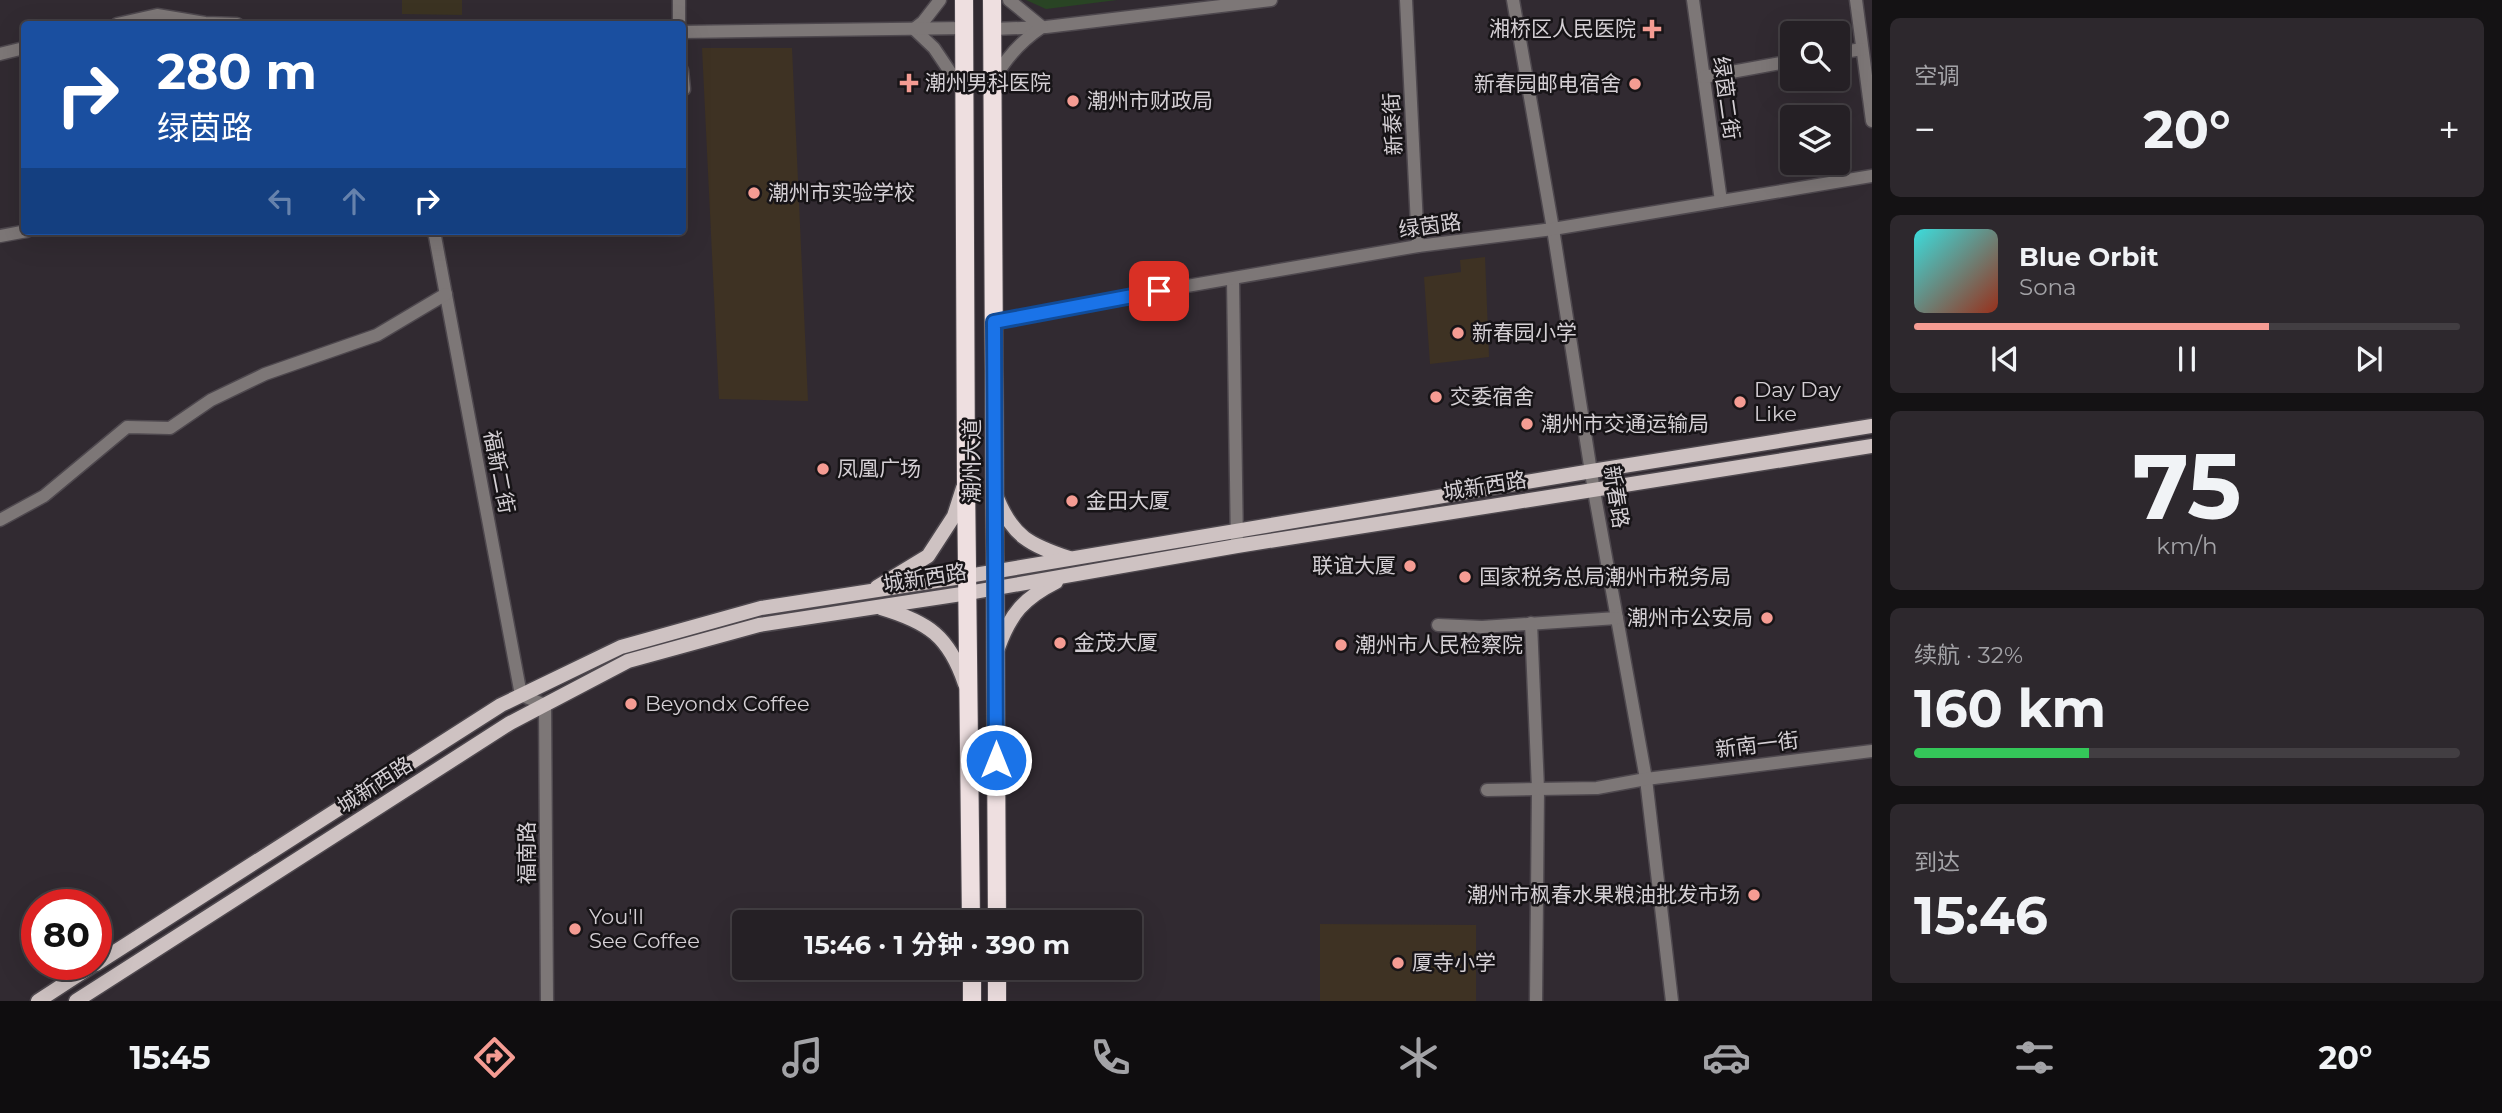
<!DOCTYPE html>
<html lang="zh">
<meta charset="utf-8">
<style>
body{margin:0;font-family:Montserrat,"Noto Sans SC",sans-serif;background:#2d282d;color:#f1f3f6;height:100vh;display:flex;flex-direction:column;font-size:26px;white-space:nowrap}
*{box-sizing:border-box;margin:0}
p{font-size:23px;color:#a3a3a7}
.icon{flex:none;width:38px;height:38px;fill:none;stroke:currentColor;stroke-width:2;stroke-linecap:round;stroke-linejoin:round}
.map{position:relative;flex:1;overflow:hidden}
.drawer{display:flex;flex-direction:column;gap:18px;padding:18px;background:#141214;width:630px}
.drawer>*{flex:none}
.top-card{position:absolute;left:21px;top:21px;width:665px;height:214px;border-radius:7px;box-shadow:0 7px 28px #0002,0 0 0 2px #423e42;background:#1a4fa0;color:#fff;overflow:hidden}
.controls{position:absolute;left:1780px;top:21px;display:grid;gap:14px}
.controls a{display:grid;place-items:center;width:70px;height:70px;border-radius:7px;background:#252025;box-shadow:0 7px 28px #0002,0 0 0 2px #423e42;font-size:35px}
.speed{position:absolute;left:21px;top:889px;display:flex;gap:14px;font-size:35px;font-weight:700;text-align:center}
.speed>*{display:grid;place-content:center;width:91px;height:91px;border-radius:50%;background:#252025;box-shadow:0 7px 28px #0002,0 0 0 2px #423e42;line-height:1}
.speed .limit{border:10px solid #d22;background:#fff;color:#111}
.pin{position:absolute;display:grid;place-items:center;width:60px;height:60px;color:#fff;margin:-30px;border-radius:14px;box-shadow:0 4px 10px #0006}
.me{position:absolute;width:77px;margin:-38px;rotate:0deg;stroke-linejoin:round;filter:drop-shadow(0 0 5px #0008)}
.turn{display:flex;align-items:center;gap:24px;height:147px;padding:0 21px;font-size:32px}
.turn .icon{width:91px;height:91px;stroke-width:2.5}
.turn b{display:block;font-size:49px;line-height:60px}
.lanes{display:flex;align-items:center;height:66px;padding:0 21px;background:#0003;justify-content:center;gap:35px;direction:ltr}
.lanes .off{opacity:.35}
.big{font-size:52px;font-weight:700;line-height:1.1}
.drawer .widget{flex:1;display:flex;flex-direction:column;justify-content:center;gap:10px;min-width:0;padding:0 24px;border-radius:10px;background:#2d282d}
.drawer .dial{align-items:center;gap:0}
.dial b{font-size:91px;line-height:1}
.song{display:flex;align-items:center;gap:21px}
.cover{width:84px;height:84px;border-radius:10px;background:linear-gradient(135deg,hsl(180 70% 55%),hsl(10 70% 35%))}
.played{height:7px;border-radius:4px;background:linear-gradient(90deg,#f59c93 65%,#423e42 65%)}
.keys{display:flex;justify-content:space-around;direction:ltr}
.heat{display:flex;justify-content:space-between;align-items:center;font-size:38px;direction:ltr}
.charge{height:10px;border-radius:5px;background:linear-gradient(90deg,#34c759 32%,#423e42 0)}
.trip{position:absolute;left:732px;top:910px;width:410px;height:70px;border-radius:7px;background:#252025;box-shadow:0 7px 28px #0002,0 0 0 2px #423e42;font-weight:700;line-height:70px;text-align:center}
.tab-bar{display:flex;height:112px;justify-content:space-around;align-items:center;background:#0f0d0f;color:#a3a3a7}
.tab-bar .icon{width:49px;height:49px}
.tab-bar .current{color:#f59c93}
.tab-bar b{font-size:32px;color:#f1f3f6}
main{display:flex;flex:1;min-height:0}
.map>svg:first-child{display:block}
.industrial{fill:#3b3322}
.education{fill:#3e3223}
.green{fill:#294424}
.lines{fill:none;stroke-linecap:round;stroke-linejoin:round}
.minor-casing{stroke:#4e484e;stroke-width:15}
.major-casing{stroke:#4e484e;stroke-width:17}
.highway-casing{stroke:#4e484e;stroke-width:20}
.minor{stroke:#7d7777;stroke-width:12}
.major{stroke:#cec2c2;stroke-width:14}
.highway{stroke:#eedfe0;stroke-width:18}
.route-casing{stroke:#114b97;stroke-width:18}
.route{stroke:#1a73e8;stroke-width:12}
.poi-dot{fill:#f59c93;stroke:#171417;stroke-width:2.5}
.labels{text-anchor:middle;stroke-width:5;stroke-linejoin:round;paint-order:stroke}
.poi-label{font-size:21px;fill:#d4cfd4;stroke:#171417;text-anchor:start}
.street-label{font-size:21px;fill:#d4cfd4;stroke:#171417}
</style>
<main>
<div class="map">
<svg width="1872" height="1001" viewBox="0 0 1872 1001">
<rect width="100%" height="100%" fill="#312a31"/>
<polygon class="industrial" points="402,0 462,0 462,15 402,14"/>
<g class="education">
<polygon points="702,48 792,48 808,401 719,399"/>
<polygon points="1485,257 1489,357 1430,364 1424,277 1461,272 1460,260"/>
<polygon points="1320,924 1476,925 1476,1001 1320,1001"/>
</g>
<polygon class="green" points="1026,0 1117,0 1046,9"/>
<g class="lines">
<defs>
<g id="minor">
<polyline points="940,0 923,22 914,29 934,48 965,94"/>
<polyline points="1406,0 1418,246"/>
<polyline points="1513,0 1553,229 1594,491 1646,779 1672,1001"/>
<polyline points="1693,0 1721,201"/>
<polyline points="1856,0 1872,121"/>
<polyline points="117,24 157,15 205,23 237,24"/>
<polyline points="679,24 679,0"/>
<polyline points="993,29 1046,27 1271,0"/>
<polyline points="682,32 965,28"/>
<polyline points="1838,53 1862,49"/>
<polyline points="0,54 24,48"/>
<polyline points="682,70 684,89 682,90"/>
<polyline points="1704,77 1792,61"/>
<path d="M993 81C1005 59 1021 41 1042 27L1009 0"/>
<polyline points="434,231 521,695 545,705 547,1001"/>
<polyline points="0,236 27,231"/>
<polyline points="1233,280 1237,546"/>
<polyline points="994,322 1135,295 1418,246 1553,229 1872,176"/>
<polyline points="0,520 44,496 127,427 170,428 211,400 265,374 377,335 446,294"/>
<polyline points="1531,623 1538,789 1536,1001"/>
<polyline points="1438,625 1482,627 1617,618"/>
<polyline points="1487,790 1597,788 1646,779 1872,751"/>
</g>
<g id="major">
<path d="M997 498C1013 537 1030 545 1069 558"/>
<polyline points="877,587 928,556 954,516 963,488"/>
<path d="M881 608C928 622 949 636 965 684"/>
<path d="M998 648C1010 614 1024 598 1056 582"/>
<polyline points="96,964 501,705 621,647 761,608 968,576 1592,471 1872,426"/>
<polyline points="38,1001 95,964"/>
<polyline points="76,1001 510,723 628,661 759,625 968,593 1237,546 1872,446"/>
</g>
<g id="highway">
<polyline points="964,0 966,480 971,922"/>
<polyline points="992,0 997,922"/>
<polyline points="972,968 972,1001"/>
<polyline points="997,968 997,1001"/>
</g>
</defs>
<use href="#minor" class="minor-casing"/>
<use href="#major" class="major-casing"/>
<use href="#highway" class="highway-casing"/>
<use href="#minor" class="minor"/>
<use href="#major" class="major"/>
<use href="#highway" class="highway"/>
</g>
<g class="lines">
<defs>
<polyline id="route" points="996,760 994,322 1159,291"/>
</defs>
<use href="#route" class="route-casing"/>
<use href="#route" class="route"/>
</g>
<g class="poi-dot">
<path d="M1648.5 18.5h7v7h7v7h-7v7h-7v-7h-7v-7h7z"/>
<path d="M905.5 72.5h7v7h7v7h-7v7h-7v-7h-7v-7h7z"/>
<circle cx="1635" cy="84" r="7"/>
<circle cx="1073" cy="101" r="7"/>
<circle cx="754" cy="193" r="7"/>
<circle cx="1458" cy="333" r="7"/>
<circle cx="1436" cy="397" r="7"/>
<circle cx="1740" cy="402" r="7"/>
<circle cx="1527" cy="424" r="7"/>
<circle cx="823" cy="469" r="7"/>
<circle cx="1072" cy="501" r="7"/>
<circle cx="1410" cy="566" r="7"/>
<circle cx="1465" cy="577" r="7"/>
<circle cx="1767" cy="618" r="7"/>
<circle cx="1060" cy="643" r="7"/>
<circle cx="1341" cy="645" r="7"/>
<circle cx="631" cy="704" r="7"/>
<circle cx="1754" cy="895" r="7"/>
<circle cx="575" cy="929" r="7"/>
<circle cx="1398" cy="963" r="7"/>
</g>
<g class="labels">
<g class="poi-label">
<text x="1636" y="36" text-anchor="end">湘桥区人民医院</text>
<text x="925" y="90">潮州男科医院</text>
<text x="1621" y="91" text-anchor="end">新春园邮电宿舍</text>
<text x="1087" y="108">潮州市财政局</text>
<text x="768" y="200">潮州市实验学校</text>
<text x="1472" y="340">新春园小学</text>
<text x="1754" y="397">Day Day<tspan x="1754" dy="24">Like</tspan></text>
<text x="1450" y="404">交委宿舍</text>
<text x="1541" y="431">潮州市交通运输局</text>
<text x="837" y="476">凤凰广场</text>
<text x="1086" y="508">金田大厦</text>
<text x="1396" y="573" text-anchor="end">联谊大厦</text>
<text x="1479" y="584">国家税务总局潮州市税务局</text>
<text x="1753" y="625" text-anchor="end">潮州市公安局</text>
<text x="1074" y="650">金茂大厦</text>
<text x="1355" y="652">潮州市人民检察院</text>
<text x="645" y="711">Beyondx Coffee</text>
<text x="1740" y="902" text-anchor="end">潮州市枫春水果粮油批发市场</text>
<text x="589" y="924">You'll<tspan x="589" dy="24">See Coffee</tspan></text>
<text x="1412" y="970">厦寺小学</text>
</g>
<g class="street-label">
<text transform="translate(1726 98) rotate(82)" y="7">绿茵二街</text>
<text transform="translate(1393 124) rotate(-93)" y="7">新泰街</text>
<text transform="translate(1430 226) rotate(-8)" y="7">绿茵路</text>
<text transform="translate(972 461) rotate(-90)" y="7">潮州大道</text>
<text transform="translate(499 472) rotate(79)" y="7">福新二街</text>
<text transform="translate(1485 486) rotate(-9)" y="7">城新西路</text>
<text transform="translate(1616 497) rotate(81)" y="7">新春路</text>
<text transform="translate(925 578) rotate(-9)" y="7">城新西路</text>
<text transform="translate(1757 745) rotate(-7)" y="7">新南一街</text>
<text transform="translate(375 785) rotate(-33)" y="7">城新西路</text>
<text transform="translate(527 853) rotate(-90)" y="7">福南路</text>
</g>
</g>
</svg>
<div class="controls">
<a><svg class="icon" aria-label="search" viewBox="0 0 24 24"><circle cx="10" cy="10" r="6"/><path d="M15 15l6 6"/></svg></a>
<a><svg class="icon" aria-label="layers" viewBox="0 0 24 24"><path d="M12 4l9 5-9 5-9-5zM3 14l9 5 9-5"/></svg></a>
</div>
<div class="speed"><div class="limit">80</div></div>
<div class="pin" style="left:1159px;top:291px;background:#d93025"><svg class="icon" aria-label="arrive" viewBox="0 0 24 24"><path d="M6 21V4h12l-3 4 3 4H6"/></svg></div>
<svg class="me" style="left:996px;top:760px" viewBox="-20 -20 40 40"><circle r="17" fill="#1a73e8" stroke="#fff" stroke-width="3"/><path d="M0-11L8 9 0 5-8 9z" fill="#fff"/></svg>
<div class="trip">15:46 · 1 分钟 · 390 m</div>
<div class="top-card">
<div class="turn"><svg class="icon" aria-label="right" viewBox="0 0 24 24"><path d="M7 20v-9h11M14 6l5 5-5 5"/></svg><div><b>280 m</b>绿茵路</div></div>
<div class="lanes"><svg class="icon off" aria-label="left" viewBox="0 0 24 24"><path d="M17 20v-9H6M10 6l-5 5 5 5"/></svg><svg class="icon off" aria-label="ahead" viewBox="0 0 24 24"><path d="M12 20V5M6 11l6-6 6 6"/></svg><svg class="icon" aria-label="right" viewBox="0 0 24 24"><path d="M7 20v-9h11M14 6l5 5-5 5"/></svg></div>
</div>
</div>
<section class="drawer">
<div class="widget"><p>空调</p>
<div class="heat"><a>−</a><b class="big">20°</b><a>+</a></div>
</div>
<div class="widget">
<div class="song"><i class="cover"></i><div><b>Blue Orbit</b><p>Sona</p></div></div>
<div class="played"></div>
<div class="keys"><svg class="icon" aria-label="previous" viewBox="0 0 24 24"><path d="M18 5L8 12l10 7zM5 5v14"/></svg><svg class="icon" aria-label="pause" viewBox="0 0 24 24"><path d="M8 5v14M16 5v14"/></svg><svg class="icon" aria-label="next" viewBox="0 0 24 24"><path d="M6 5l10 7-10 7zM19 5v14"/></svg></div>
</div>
<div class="widget dial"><b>75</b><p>km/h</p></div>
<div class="widget"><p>续航 · 32%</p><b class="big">160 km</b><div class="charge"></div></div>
<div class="widget"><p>到达</p><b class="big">15:46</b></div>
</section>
</main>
<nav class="tab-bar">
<b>15:45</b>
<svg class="icon current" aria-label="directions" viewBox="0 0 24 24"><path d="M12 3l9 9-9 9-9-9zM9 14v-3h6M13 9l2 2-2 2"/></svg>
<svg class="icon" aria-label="music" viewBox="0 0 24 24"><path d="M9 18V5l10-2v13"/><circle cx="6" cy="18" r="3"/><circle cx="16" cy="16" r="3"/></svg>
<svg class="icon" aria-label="phone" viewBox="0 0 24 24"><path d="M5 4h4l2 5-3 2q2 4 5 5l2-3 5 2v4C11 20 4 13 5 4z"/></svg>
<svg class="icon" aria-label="climate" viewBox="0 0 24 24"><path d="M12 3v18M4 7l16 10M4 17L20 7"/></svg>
<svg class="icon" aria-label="car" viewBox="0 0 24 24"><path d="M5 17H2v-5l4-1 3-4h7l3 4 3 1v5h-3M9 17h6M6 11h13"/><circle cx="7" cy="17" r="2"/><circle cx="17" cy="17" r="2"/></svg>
<svg class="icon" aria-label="filters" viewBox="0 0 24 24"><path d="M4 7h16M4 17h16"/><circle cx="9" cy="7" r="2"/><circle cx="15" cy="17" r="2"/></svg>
<b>20°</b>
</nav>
